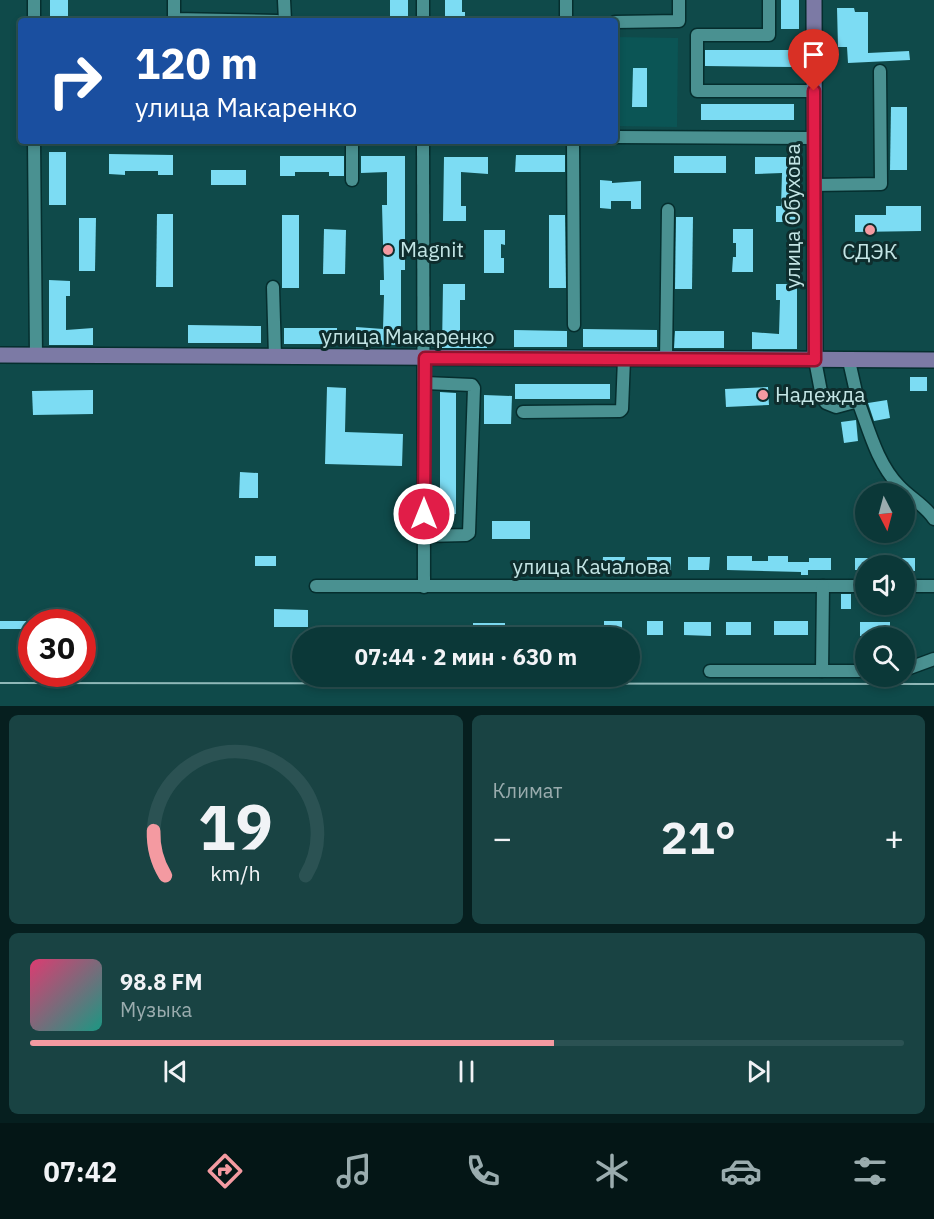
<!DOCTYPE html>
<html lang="ru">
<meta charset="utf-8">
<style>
body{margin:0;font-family:"IBM Plex Sans",sans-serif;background:#194343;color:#f1f3f6;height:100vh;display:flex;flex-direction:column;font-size:22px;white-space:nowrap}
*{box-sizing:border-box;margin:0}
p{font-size:20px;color:#9aacae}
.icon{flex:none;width:33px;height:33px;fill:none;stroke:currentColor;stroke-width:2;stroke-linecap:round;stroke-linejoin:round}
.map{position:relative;height:706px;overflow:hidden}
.panel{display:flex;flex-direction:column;gap:9px;padding:9px;background:#061f1f;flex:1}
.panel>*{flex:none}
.top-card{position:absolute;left:18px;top:18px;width:600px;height:126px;border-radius:6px;box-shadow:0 3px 9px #0003,0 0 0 2px #2b5253;background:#1a4fa0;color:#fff;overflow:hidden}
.needle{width:39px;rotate:174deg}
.buttons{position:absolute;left:855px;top:483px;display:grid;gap:12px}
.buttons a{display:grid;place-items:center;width:60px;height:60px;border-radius:50%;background:#0b3838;box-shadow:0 3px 9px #0003,0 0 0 2px #2b5253;font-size:30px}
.speed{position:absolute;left:18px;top:609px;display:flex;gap:12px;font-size:30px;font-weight:700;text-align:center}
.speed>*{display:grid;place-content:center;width:78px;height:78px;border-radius:50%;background:#0b3838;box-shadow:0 3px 9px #0003,0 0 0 2px #2b5253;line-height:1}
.speed .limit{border:9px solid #d22;background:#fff;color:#111}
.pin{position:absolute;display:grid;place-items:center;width:51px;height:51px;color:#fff;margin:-62px -26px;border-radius:50% 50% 50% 0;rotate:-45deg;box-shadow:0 0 6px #0007}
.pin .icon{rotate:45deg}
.me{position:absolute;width:66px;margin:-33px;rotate:0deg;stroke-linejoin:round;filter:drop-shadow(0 0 4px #0008)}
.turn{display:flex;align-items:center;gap:21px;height:126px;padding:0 18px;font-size:27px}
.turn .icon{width:78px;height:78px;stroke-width:2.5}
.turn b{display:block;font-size:42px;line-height:51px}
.big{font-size:45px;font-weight:700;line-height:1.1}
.panel .tile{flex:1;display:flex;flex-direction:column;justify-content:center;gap:9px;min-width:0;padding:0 21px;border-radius:9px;background:#194343}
.panel .dial{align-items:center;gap:0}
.dial svg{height:156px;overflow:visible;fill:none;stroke:#2b5253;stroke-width:7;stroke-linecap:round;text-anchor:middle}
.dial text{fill:#f1f3f6;stroke:none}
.song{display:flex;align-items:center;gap:18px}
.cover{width:72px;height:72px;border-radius:9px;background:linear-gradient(135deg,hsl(340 70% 55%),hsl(170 70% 35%))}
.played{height:6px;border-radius:3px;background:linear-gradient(90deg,#f49aa1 60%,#2b5253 60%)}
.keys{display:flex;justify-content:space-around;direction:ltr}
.heat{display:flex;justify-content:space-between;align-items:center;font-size:33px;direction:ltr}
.panel .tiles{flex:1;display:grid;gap:9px;grid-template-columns:1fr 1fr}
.tile:last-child{grid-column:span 2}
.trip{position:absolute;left:292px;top:627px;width:348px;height:60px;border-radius:30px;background:#0b3838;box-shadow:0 3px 9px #0003,0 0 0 2px #2b5253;font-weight:700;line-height:60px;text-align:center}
.menu{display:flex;height:96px;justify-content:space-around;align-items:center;background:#041616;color:#9aacae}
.menu .icon{width:42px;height:42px}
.menu .current{color:#f49aa1}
.menu b{font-size:27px;color:#f1f3f6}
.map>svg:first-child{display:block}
.built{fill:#0b5555}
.building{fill:#7cdcf3}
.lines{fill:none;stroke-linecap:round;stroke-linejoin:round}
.minor-casing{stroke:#052e2e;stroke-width:15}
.major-casing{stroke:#052e2e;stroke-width:18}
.minor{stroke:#4a9191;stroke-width:12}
.major{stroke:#7c7aa5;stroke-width:15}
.rail{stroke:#8fb8b8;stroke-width:2}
.route-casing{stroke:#92132f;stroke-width:15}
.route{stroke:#e11d48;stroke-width:10}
.poi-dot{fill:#f49aa1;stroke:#0e2d2d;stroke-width:2}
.labels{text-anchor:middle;stroke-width:6;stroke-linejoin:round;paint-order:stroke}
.street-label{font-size:21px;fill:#c3e5e5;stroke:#0e2d2d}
.poi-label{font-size:21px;fill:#c3e5e5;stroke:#0e2d2d;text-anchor:start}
</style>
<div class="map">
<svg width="934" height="706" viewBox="0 0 934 706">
<rect width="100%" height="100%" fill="#0f4a4a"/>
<polygon class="built" points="615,37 678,38 677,127 615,126"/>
<g class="building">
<rect x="50" y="0" width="18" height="21"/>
<rect x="390" y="0" width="18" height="21"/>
<polygon points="445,0 462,0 462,12 465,12 465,21 445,21"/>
<rect x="781" y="0" width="18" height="29"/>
<polygon points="837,8 854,8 855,12 868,12 868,53 909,51 910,60 848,63 847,47 838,47"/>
<polygon points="705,50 795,50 795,67 705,66"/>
<polygon points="633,68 647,68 647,107 632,107"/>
<rect x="701" y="104" width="93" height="16"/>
<polygon points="891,107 907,107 907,170 890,170"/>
<rect x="49" y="152" width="17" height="53"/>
<polygon points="109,154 173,155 173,175 158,175 158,171 125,171 125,175 109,174"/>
<polygon points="516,155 565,155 565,172 515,172"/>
<polygon points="280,156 344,156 344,176 329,176 329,172 295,172 295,176 280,176"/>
<polygon points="361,156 405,156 405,270 401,270 401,345 356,344 356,327 383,329 384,295 380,295 380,280 384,280 382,205 387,205 387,172 361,173"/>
<rect x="674" y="156" width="52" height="17"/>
<polygon points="444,157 488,157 488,174 461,172 461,206 466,206 466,221 443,221"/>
<polygon points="755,157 799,157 799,222 776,222 776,206 781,206 782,173 755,174"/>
<rect x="211" y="170" width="35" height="15"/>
<polygon points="600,180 612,181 612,183 641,181 641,209 631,209 631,201 611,201 611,209 600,208"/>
<polygon points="886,206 921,206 921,231 855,232 855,215 886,215"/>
<polygon points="157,214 173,214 173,287 156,287"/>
<rect x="282" y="215" width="17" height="73"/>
<polygon points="549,215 565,215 566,288 549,288"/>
<polygon points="676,217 693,217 692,289 675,289"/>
<polygon points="79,218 96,218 95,271 79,271"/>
<polygon points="324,229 346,230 345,274 323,274"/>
<polygon points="733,229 753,229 753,272 732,272 733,257 736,257 736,243 733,243"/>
<polygon points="484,230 505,230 505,245 501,244 501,258 504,258 504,273 484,273"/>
<polygon points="49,280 70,281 70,296 66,296 66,330 93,328 93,345 49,345"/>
<polygon points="443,284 465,284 465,300 460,300 460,333 487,331 487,348 442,348"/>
<polygon points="776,284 797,284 797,349 752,349 752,332 779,334 780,300 776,300"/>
<polygon points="188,325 261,326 261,343 188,343"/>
<rect x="284" y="328" width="53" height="16"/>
<polygon points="583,329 657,330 657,347 583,347"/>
<polygon points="514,330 567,331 567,347 514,347"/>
<polygon points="675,331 724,331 724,348 674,348"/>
<rect x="910" y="377" width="17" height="14"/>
<rect x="515" y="384" width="95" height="15"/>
<polygon points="327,387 346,388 345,432 403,434 402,466 325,464"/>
<polygon points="768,387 769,405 726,407 725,389"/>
<polygon points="93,390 93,414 33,415 32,391"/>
<polygon points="440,392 456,393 456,514 440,514"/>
<polygon points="484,395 512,396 511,424 484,424"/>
<polygon points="887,400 890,418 874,421 868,403"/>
<polygon points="856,420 858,441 844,443 841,422"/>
<polygon points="240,472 258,473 258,498 239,498"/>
<rect x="492" y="521" width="38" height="18"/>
<rect x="255" y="556" width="21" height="10"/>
<polygon points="727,556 752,556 752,561 768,561 768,556 788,556 788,562 809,562 809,558 831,558 831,570 808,570 808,575 801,575 801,572 727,570"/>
<polygon points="603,557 625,557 624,570 602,570"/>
<rect x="647" y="557" width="24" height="13"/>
<polygon points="688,557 710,557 709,570 688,570"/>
<polygon points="855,558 872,558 872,566 866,566 866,570 855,570"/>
<polygon points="896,558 915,558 915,571 904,571 904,566 896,566"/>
<rect x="841" y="594" width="10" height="15"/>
<polygon points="274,609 308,610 308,627 274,627"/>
<rect x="0" y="621" width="29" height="8"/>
<rect x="604" y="621" width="18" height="14"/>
<rect x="647" y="621" width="16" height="14"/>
<rect x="774" y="621" width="34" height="14"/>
<polygon points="684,622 711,622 711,636 684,635"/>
<rect x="726" y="622" width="25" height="13"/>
<rect x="860" y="622" width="30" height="14"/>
<rect x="473" y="623" width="32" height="15"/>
</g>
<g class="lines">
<defs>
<g id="minor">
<polyline points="34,0 34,21"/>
<polyline points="174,0 174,19 277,21"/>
<polyline points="284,0 285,21"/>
<polyline points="423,0 423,21"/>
<polyline points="769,0 769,35 697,35 697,91 814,91"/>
<polyline points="566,21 566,0"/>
<polyline points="615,22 679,21 679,0"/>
<polyline points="615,137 814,138"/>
<polyline points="34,141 36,356"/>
<polyline points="423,141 424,587"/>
<polyline points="573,141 574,325"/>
<polyline points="352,180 352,141"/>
<polyline points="814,185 881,184 880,71"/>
<polyline points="273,287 275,357"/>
<polyline points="666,359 668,210"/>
<polyline points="815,360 822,397 826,403 836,407 858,401 849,361"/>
<path d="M858 401C869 430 877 463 899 486 910 498 925 505 934 519"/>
<polyline points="523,412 620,411 622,409 624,359"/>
<polyline points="424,536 466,535 469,533 474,388 472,385 425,383"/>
<polyline points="316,586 866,586"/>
<polyline points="904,586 934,586"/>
<polyline points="904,670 934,659"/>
<polyline points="710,671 866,671"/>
<polyline points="822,671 823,586"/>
</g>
<g id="major">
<polyline points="814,0 815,360"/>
<polyline points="0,355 934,360"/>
</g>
</defs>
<use href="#minor" class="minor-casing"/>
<use href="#major" class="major-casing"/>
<use href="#minor" class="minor"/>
<use href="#major" class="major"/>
<polyline class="rail" points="0,683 934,684"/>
</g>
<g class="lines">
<defs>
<polyline id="route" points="424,514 425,358 815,360 814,91"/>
</defs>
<use href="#route" class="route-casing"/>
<use href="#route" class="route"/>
</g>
<g class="poi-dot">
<circle cx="870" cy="230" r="6"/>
<circle cx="388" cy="250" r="6"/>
<circle cx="763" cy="395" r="6"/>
</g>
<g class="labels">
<g class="street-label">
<text transform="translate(793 216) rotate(-90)" y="7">улица Обухова</text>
<text x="408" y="344">улица Макаренко</text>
<text x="591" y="574">улица Качалова</text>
</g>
<g class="poi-label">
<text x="400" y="257">Magnit</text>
<text x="870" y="259" text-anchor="middle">СДЭК</text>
<text x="775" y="402">Надежда</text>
</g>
</g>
</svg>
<div class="buttons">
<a><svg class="needle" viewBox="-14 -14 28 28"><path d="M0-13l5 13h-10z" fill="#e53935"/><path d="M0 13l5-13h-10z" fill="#9aacae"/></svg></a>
<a><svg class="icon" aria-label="sound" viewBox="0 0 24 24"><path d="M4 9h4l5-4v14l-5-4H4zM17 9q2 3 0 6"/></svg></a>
<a><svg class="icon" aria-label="search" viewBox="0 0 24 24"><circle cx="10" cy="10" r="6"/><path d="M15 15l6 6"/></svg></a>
</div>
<div class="speed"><div class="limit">30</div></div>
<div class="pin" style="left:814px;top:91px;background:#d93025"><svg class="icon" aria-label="arrive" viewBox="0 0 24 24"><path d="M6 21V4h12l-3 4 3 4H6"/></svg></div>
<svg class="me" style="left:424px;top:514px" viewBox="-20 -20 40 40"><circle r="17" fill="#e11d48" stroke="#fff" stroke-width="3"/><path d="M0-11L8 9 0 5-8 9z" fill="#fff"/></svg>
<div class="trip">07:44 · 2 мин · 630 m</div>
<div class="top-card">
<div class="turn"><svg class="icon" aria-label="right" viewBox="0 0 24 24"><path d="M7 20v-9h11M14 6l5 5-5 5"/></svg><div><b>120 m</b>улица Макаренко</div></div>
</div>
</div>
<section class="panel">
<div class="tiles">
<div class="tile dial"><svg viewBox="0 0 100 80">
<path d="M14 69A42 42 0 1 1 86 69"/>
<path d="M14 69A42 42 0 0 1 8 46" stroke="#f49aa1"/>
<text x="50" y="56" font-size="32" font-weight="700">19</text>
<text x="50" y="72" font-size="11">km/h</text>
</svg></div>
<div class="tile"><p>Климат</p>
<div class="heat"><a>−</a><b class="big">21°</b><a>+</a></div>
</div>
<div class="tile">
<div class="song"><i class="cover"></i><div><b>98.8 FM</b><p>Музыка</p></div></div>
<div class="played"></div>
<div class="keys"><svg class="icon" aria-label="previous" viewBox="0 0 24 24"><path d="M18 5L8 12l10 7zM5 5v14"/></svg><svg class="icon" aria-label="pause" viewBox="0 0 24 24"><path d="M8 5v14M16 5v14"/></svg><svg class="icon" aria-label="next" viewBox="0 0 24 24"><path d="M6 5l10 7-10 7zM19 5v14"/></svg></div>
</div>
</div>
</section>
<nav class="menu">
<b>07:42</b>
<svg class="icon current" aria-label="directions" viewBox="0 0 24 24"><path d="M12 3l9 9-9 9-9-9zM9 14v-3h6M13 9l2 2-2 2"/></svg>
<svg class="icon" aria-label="music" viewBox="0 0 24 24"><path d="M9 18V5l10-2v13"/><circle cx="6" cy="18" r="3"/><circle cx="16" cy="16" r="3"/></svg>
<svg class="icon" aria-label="phone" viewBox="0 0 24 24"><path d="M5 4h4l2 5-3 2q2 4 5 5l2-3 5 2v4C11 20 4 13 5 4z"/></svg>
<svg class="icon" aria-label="climate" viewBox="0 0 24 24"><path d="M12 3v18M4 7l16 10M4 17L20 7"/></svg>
<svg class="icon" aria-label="car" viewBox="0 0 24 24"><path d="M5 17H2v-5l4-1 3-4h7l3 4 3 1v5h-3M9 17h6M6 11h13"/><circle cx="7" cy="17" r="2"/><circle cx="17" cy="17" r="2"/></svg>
<svg class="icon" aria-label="filters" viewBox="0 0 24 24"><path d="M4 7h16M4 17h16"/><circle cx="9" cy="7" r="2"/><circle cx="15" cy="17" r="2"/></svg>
</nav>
